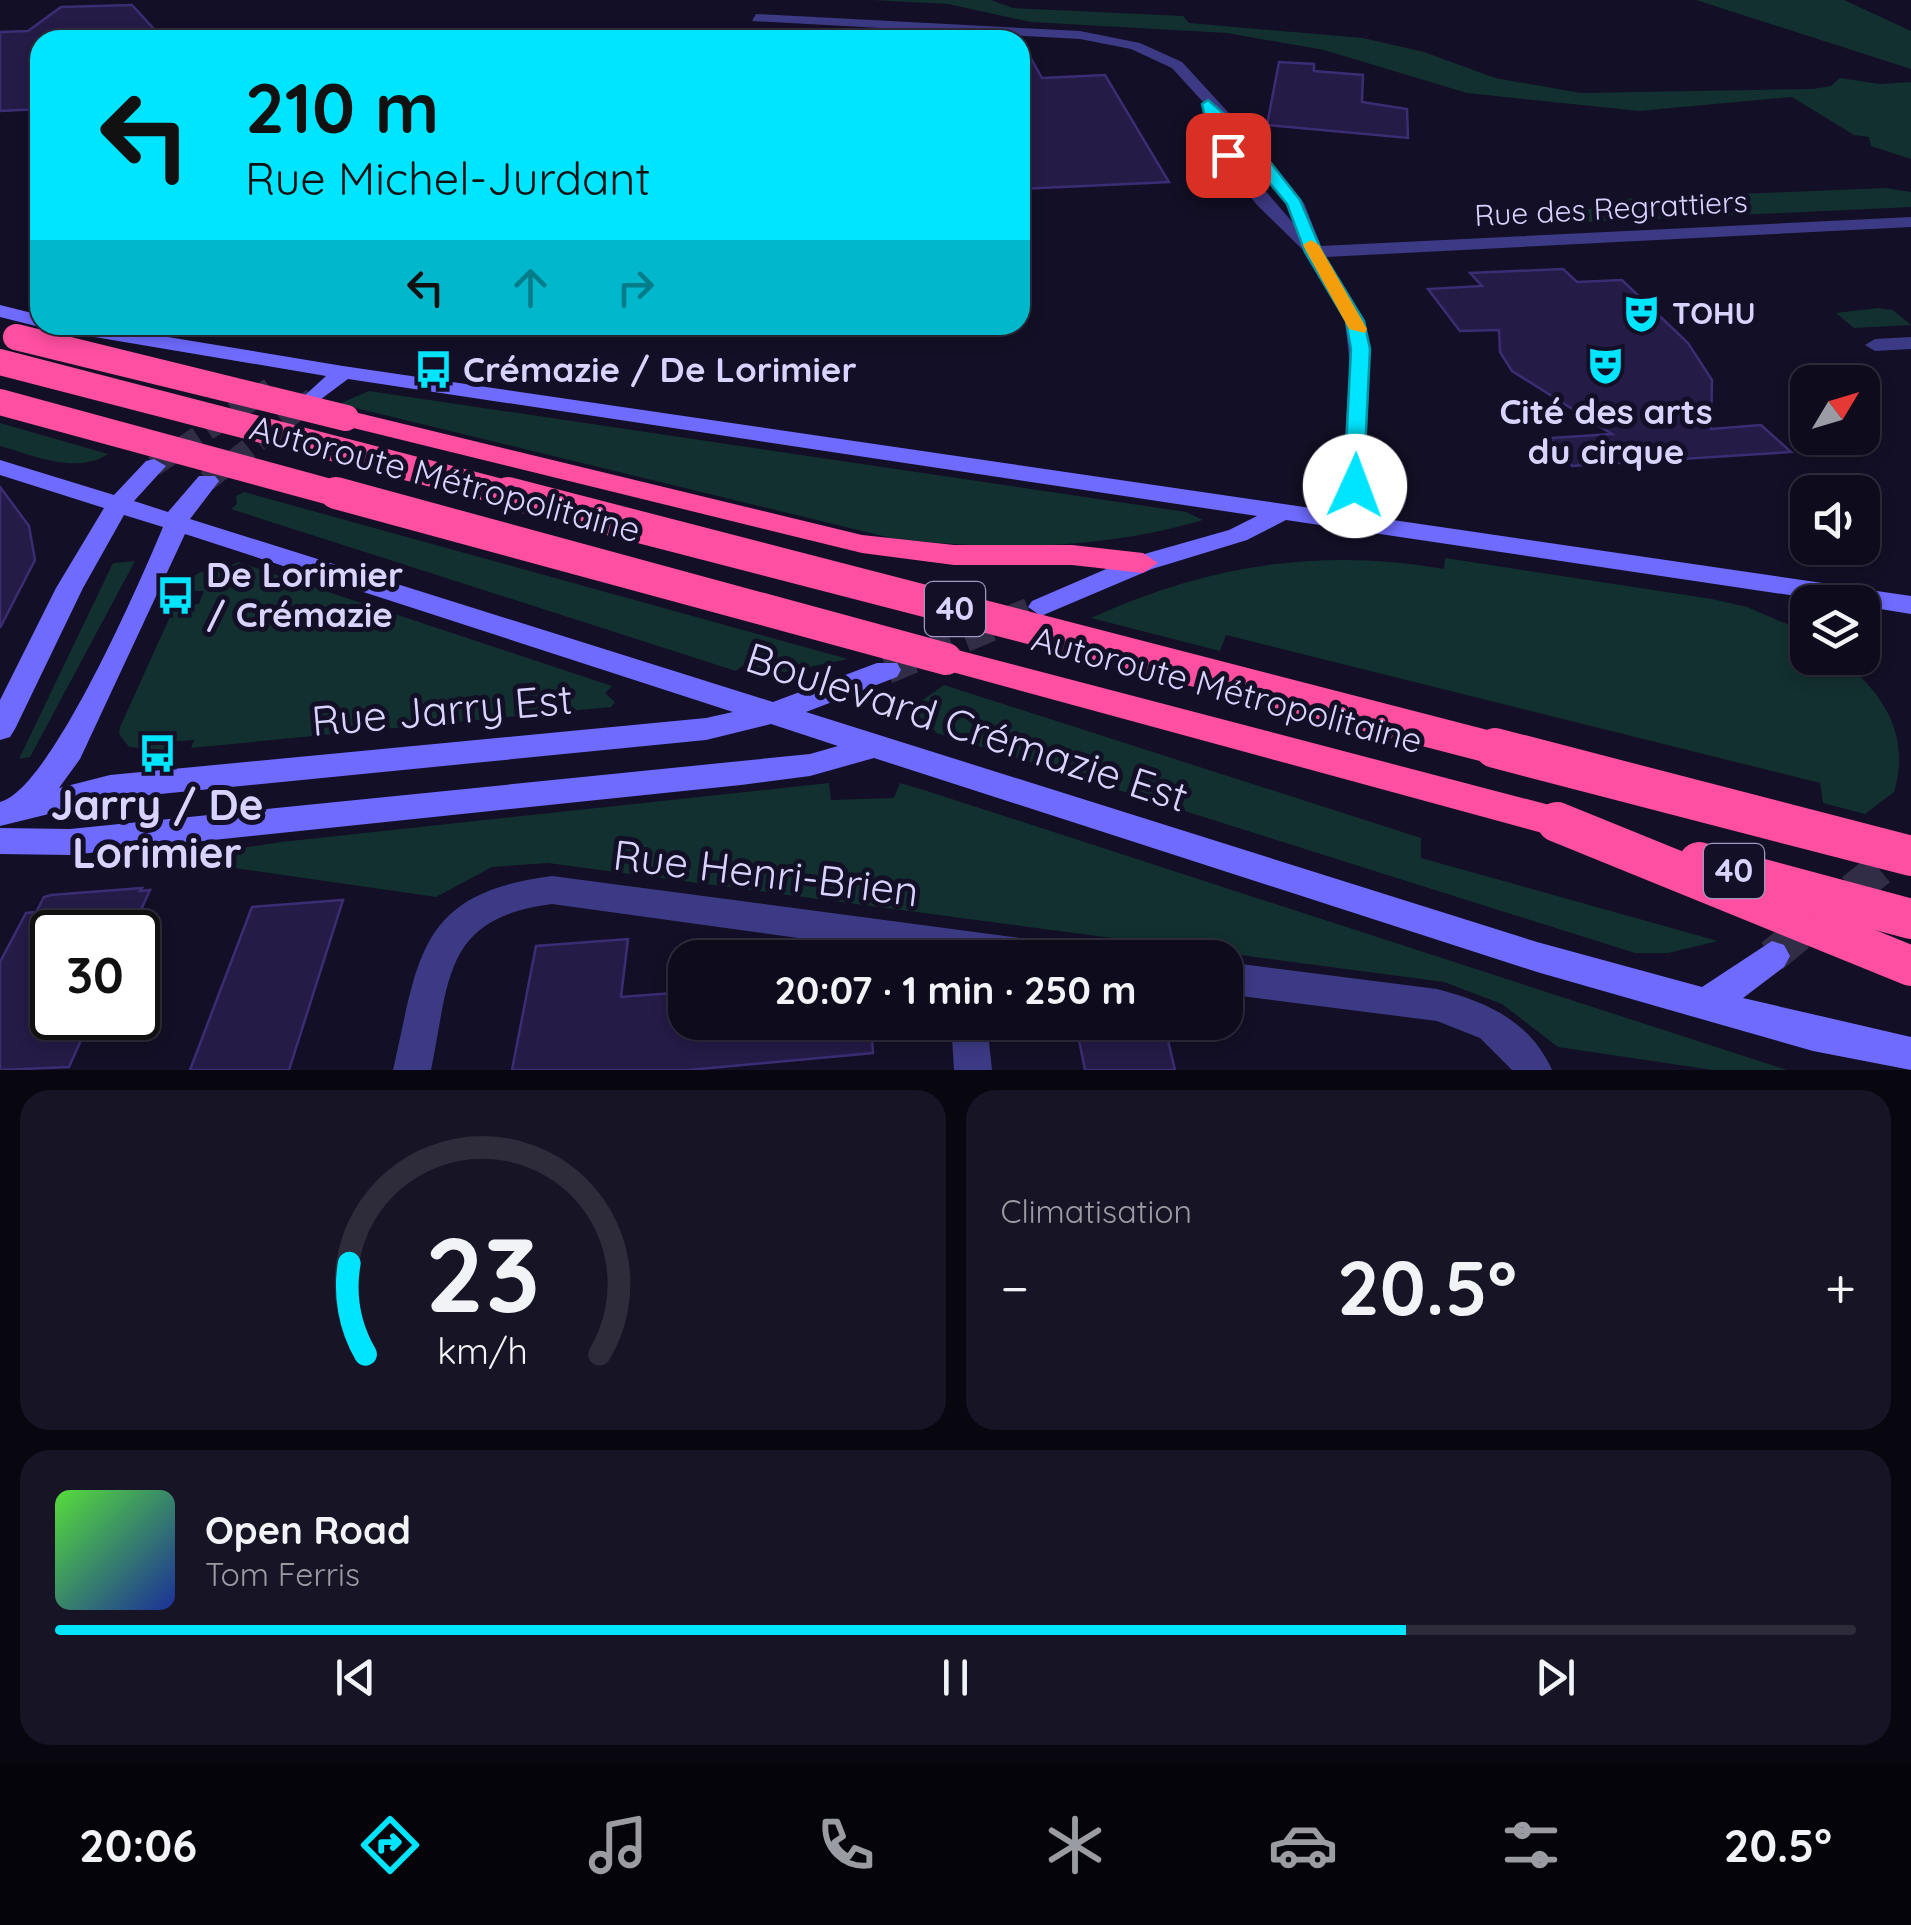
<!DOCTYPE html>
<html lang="fr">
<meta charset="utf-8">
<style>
body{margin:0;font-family:Quicksand,sans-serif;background:#171425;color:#f1f3f6;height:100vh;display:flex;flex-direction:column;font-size:38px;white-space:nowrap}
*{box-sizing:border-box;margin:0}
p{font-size:32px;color:#9b9ba3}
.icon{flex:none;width:55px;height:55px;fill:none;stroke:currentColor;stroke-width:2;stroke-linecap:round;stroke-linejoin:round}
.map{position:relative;height:1070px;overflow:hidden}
.sheet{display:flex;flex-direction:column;gap:20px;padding:20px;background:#08060f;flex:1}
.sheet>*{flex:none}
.hud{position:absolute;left:30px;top:30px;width:1000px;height:305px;border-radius:30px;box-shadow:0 5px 15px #0003,0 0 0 2px #2e2b3b;background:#00e5ff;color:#111;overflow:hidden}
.needle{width:65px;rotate:52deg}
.tools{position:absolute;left:1790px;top:365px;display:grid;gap:20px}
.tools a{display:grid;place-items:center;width:90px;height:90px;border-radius:20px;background:#0e0b1c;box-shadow:0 5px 15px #0003,0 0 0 2px #2e2b3b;font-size:50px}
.speed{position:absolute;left:30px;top:910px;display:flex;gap:20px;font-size:50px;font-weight:700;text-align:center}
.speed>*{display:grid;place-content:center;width:130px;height:130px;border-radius:50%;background:#0e0b1c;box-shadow:0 5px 15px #0003,0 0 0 2px #2e2b3b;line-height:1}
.speed .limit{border:5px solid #111;border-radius:15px;background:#fff;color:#111}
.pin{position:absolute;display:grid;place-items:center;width:85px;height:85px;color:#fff;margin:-42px;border-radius:20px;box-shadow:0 5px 15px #0006}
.me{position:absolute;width:110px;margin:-55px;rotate:2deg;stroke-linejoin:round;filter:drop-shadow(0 0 8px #0008)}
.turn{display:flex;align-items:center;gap:35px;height:210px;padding:0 50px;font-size:45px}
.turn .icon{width:130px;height:130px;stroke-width:2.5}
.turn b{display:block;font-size:70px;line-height:85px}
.lanes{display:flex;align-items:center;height:95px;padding:0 50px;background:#0003;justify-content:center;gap:50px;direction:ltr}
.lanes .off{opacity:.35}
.big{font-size:75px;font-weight:700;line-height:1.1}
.sheet .tile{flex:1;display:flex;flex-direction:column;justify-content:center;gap:15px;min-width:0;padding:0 35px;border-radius:30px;background:#171425}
.sheet .dial{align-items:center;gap:0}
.dial svg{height:260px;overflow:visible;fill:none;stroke:#2e2b3b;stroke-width:7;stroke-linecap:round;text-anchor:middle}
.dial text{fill:#f1f3f6;stroke:none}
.song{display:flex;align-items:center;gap:30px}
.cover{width:120px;height:120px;border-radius:15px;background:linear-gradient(135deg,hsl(110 70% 55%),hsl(230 70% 35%))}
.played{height:10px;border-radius:5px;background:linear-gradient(90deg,#00e5ff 75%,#2e2b3b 75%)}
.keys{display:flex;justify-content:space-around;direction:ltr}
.heat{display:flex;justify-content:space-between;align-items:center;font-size:55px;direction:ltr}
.sheet .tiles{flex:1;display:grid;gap:20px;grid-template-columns:1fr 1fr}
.tile:last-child{grid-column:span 2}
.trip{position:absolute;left:668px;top:940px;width:575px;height:100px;border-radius:30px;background:#0e0b1c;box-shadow:0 5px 15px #0003,0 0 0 2px #2e2b3b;font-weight:700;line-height:100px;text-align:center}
.tabs{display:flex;height:160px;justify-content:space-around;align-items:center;background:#06040b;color:#9b9ba3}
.tabs .icon{width:70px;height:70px}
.tabs .active{color:#00e5ff}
.tabs b{font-size:45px;color:#f1f3f6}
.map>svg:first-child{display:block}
.green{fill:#12302f}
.building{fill:#241b47;stroke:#3b2d73;stroke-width:2.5}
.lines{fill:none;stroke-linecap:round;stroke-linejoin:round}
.secondary-tunnel-far2{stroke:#312d47;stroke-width:21;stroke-dasharray:21 11;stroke-linecap:butt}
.secondary-tunnel-far1{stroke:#312d47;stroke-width:28;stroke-dasharray:28 14;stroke-linecap:butt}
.secondary-tunnel{stroke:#312d47;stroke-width:34;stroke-dasharray:34 18;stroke-linecap:butt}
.pedestrian{fill:#3d3a85;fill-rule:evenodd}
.minor{fill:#3d3a85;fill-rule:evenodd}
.secondary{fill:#6f6bff;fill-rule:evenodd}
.motorway{fill:#ff4fa3;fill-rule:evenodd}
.motorway-bridge-far2{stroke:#ff4fa3;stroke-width:26}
.motorway-bridge-far1{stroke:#ff4fa3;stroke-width:32}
.motorway-bridge{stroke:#ff4fa3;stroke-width:40}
.route{fill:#00e5ff;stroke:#0095a6;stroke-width:2.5}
.slow{fill:#f59e0b}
.labels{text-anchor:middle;stroke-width:10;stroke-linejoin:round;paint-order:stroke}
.far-street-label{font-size:30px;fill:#d9d4ff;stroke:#130f26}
.far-poi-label{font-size:30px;font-weight:bold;fill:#d9d4ff;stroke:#130f26;text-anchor:start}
.shield{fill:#130f26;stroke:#9e99be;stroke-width:2.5}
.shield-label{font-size:32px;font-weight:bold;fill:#d9d4ff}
.poi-label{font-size:35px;font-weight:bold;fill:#d9d4ff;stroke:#130f26;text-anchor:start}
.street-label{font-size:35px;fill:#d9d4ff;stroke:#130f26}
.near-street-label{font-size:42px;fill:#d9d4ff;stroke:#130f26}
.near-poi-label{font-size:42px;font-weight:bold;fill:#d9d4ff;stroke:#130f26}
</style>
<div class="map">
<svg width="1911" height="1070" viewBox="0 0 1911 1070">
<rect width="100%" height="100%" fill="#130f26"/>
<g class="green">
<polygon points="872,0 991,0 1013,8 1183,16 1189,23 1363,38 1424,52 1495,78 1581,93 1813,89 1831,86 1840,78 1880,84 1911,82 1911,159 1871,146 1869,137 1854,135 1792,97 1639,111 1467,93 1324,50 1227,33 1031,22 948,4"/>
<polygon points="1696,0 1844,0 1911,31 1911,69"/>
<polygon points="1885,188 1911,192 1911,207 1587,222 1575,217 1589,216 1587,210 1616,199"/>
<polygon points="1878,308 1893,310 1911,325 1854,328 1836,313"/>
<path d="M369 391 1186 512 1203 520C1103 550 994 551 891 538L339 404Z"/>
<path d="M0 423 108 454C77 475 32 455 0 446Z"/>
<polygon points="244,492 848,659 785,672 742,666 736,671 231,509 237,504 236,496"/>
<path d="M1445 558 1712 599 1747 607 1803 631 1807 635 1808 658H1840C1884 694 1911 735 1894 792L1865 814 1823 803 1820 783 1226 635 1220 651 1091 618C1205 566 1319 547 1444 569Z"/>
<polygon points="135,561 30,757 19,759 113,563"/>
<path d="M238 562 612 686 605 693 615 702 611 707 191 748 194 740 167 742 163 750 129 747 119 734 120 727 179 597 193 595 188 605 199 604 204 591H184C196 562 216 574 238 562Z"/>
<polygon points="944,685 1421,838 1421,858 1718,941 1668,953 1635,953 937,733 917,714 920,702"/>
<polygon points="829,783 831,800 894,798 900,783 927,791 1787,1070 1713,1070 1558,1047 1502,1004 1444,982 548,863 492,867 436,897 228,867 242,848 281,842"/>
</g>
<g class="building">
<polygon points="132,5 164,40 40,40 40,109 0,111 0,32 28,31 61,7"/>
<polygon points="1020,39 1042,78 1105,75 1169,182 1020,189"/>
<polygon points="1279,62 1314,64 1314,71 1363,75 1362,102 1407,109 1408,138 1267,125"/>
<polygon points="1563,269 1577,282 1622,280 1688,343 1712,380 1711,429 1761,425 1791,452 1572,466 1550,438 1612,434 1512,371 1500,352 1499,330 1460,331 1428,289 1482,286 1470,273"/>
<polygon points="0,487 29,526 35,560 0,628"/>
<polygon points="142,888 140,891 150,890 131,932 52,932 52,1018 91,1018 69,1067 0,1070 0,962 26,913 36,912 44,897 51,895"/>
<polygon points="343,900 289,1070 190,1070 252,907"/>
<polygon points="628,939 621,997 685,992 685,1022 871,1022 873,1053 689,1070 512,1070 536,946"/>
<polygon points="1166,1032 1175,1070 1085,1070 1079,1040"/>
</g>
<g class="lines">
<g class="secondary-tunnel-far2">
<polyline points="154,466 270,388"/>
<polyline points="207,481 313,398"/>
</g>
<polyline class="secondary-tunnel-far1" points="887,670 1041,607"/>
<polyline class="secondary-tunnel" points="1772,956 1904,849"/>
<polygon class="pedestrian" points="1911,337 1911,349 1875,351 1865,345 1875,339"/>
<g class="minor">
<path d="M756 14 1080 31 1140 43 1182 62 1249 135 1304 203 1321 246 1911 217V227L1326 257 1365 321 1370 366 1363 520 1351 527 1339 520 1350 366 1345 321 1305 252 1256 204 1227 166 1207 126 1203 102 1172 68 1131 49 1080 39 752 21ZM1221 122 1287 204 1294 224 1243 165Z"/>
<path d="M552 876 1058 943 1070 947 1075 958H943L552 904C443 918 450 978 431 1070H393C419 956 418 893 552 876Z"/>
<path d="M1225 962 1437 989C1487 1002 1530 1021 1552 1070H1512L1480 1038 1437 1021 1225 994Z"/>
<polygon points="951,1022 987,1022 992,1070 954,1070"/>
</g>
<g class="secondary">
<polygon points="0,305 40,315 40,325 47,325 40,327 0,317"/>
<polygon points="49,325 95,325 343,366 1911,596 1911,614 1862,606 1862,602 1836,602 1286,520 1247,540 1152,569 1041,616 1028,607 1032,601 1134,557 1229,530 1257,516 348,379 313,405 302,398 326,376 59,331"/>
<path d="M154 459 166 466 134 501 168 512 199 476H215L219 481 190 519 773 702 877 663H897L901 670 897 677 806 712 1537 942 1702 987 1772 941 1784 945 1790 956 1784 967 1743 998 1911 1037V1070L1813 1051 1537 972 874 758 810 776 741 785 70 855 0 854V828L70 829 741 761 810 754 838 746 771 724 706 740 110 799 0 826V802C50 790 141 580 163 527L124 515 83 588 15 729 10 737 0 740V700L56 588 104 508 0 475V460L114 495 146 461ZM185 534 733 712 706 718 110 775 59 788 80 759Z"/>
</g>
<g class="motorway">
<polygon points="346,410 862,535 954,545 1072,545 1143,553 1158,563 1143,573 1072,565 954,565 862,553 337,424 333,418 337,412"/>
<polygon points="946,647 1557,807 1571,811 1576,822 1571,833 1557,837 934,667 929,659 934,651"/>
</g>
<g class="motorway-bridge-far2">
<polyline points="16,337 346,418"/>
<polyline points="0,362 517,496"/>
<polyline points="0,402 345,496"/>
</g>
<g class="motorway-bridge-far1">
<polyline points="336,493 946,659"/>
<polyline points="508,493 1505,751"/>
</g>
<g class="motorway-bridge">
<polyline points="1495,748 1911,856"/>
<polyline points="1557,822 1911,966"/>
<polyline points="1699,862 1911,919"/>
</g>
</g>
<polygon class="route" points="1208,100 1249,135 1300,200 1322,252 1364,321 1370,349 1363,491 1347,491 1344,486 1351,349 1346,321 1305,252 1287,204 1220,123 1233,158 1223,158 1210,138 1202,104"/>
<polygon class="slow" points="1311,240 1319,245 1367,329 1365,333 1349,329 1303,245"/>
<defs>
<symbol id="theatre-bare" viewBox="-9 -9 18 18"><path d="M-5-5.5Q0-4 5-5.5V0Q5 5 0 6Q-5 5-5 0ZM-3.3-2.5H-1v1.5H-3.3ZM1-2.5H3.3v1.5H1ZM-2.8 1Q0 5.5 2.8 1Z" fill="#00e5ff" stroke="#130f26" stroke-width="2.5" paint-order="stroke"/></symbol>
<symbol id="bus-bare" viewBox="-9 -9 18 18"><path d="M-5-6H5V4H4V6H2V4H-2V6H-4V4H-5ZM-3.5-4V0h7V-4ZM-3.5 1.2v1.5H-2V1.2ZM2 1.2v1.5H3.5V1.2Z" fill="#00e5ff" stroke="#130f26" stroke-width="2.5" paint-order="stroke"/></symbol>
</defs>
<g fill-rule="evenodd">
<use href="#theatre-bare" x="1614" y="286" width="55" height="55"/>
<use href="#theatre-bare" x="1578" y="338" width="55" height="55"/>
<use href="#bus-bare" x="406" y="342" width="55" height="55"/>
<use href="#bus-bare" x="148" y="568" width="55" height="55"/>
<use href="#bus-bare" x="130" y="726" width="55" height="55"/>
</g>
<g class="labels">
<g class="far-street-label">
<text transform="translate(1611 209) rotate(-3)" y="10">Rue des Regrattiers</text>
</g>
<g class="far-poi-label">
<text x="1672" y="324">TOHU</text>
</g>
<g class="shield">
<rect x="925" y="582" width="60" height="54" rx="8"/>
<rect x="1704" y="844" width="60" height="54" rx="8"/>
</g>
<g class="shield-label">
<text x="955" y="620">40</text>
<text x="1734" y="882">40</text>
</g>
<g class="poi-label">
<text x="463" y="382">Crémazie / De Lorimier</text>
<text x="1606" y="424" text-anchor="middle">Cité des arts<tspan x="1606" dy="40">du cirque</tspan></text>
<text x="206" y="587">De Lorimier<tspan x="206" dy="40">/ Crémazie</tspan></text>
</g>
<g class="street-label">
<text transform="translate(445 479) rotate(15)" y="12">Autoroute Métropolitaine</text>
<text transform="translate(1227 690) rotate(15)" y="12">Autoroute Métropolitaine</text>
</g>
<g class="near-street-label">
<text transform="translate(442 710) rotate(-5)" y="15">Rue Jarry Est</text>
<text transform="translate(967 727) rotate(18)" y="15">Boulevard Crémazie Est</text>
<text transform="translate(766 873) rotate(7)" y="15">Rue Henri-Brien</text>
</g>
<g class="near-poi-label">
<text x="157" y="820">Jarry / De<tspan x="157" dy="48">Lorimier</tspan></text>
</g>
</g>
</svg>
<div class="tools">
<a><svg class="needle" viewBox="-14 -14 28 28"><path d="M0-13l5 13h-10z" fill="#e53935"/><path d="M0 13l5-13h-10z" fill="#9b9ba3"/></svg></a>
<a><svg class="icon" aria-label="sound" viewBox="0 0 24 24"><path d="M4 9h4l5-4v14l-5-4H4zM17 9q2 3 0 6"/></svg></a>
<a><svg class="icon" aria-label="layers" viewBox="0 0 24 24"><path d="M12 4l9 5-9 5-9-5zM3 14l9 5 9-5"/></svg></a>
</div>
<div class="speed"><div class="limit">30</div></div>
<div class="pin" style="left:1228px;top:155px;background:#d93025"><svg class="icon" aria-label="arrive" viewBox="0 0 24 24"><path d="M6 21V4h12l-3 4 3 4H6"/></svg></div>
<svg class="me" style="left:1355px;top:486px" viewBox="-20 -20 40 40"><circle r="19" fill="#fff"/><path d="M0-13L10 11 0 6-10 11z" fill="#00e5ff"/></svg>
<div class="trip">20:07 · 1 min · 250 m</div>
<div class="hud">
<div class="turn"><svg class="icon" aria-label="left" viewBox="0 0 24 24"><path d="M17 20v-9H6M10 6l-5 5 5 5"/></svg><div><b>210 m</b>Rue Michel-Jurdant</div></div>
<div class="lanes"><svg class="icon" aria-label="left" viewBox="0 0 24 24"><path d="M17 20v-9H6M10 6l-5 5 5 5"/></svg><svg class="icon off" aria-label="ahead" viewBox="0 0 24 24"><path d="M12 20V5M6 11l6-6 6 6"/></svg><svg class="icon off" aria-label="right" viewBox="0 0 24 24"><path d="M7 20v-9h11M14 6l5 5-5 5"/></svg></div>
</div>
</div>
<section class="sheet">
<div class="tiles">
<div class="tile dial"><svg viewBox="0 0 100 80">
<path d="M14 69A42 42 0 1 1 86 69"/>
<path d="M14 69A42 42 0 0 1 9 41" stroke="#00e5ff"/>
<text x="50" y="56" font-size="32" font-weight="700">23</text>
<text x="50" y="72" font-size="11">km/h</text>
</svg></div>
<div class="tile"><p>Climatisation</p>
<div class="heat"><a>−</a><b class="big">20.5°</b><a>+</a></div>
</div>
<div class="tile">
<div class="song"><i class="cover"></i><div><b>Open Road</b><p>Tom Ferris</p></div></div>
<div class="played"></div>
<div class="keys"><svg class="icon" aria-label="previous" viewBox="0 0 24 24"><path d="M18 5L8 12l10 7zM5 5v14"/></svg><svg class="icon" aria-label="pause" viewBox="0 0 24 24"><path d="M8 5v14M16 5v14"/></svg><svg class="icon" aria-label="next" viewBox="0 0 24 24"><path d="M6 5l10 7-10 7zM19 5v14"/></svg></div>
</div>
</div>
</section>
<nav class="tabs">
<b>20:06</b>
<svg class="icon active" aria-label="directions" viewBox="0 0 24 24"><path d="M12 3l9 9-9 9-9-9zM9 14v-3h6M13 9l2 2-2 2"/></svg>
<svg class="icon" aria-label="music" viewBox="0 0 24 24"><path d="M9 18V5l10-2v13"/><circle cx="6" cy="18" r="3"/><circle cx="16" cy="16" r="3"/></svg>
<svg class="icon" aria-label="phone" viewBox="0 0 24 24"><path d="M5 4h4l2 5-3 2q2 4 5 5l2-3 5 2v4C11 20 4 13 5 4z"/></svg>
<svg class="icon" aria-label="climate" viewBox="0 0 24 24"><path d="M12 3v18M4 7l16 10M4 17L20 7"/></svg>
<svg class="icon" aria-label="car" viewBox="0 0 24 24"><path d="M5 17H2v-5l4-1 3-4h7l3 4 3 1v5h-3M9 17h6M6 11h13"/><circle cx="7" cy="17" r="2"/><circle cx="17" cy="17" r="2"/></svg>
<svg class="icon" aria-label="filters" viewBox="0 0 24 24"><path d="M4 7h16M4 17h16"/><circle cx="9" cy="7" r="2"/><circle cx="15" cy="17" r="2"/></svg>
<b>20.5°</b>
</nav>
